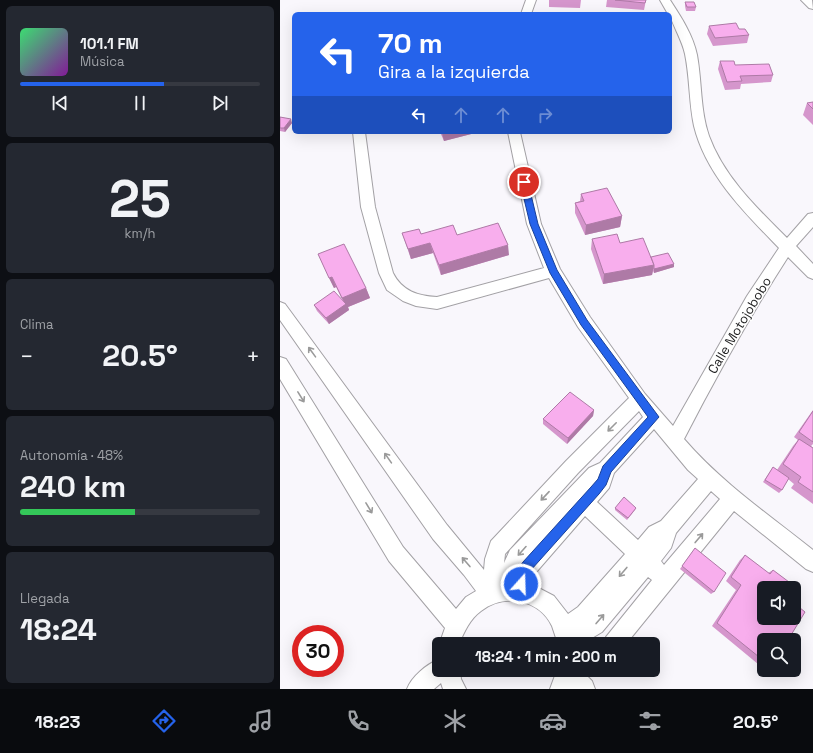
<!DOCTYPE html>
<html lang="es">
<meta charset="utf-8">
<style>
body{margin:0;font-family:"Space Grotesk",sans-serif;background:#242831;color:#f1f3f6;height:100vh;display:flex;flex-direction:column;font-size:15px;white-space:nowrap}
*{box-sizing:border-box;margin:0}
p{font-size:13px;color:#9ea1a6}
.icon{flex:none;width:22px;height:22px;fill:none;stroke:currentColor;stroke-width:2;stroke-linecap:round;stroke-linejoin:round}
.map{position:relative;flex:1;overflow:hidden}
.panel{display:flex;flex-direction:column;gap:6px;padding:6px;background:#0d0f14;width:280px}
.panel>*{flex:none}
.banner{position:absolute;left:12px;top:12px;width:380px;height:122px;border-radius:6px;box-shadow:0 4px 16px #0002;background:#2563eb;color:#fff;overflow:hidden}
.fabs{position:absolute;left:477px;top:581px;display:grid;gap:8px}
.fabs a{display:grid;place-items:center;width:44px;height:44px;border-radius:6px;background:#171b24;box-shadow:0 4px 16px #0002;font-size:20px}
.speed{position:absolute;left:12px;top:625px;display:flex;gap:8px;font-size:20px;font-weight:700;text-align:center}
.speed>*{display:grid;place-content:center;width:52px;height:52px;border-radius:50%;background:#171b24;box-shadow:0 4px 16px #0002;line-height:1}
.speed .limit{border:6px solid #d22;background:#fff;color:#111}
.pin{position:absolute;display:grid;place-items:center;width:34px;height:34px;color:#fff;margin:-17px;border:2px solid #fff;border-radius:50%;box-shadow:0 1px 4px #0007}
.me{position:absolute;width:44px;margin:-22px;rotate:20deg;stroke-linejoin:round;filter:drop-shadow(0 0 3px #0008)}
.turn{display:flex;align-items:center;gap:14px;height:84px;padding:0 20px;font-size:18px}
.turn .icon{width:52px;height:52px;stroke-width:2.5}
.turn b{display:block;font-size:28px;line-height:34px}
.lanes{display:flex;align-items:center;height:38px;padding:0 20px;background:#0003;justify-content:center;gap:20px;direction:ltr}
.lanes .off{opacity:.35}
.big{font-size:30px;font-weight:700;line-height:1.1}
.panel .card{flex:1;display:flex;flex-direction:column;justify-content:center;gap:6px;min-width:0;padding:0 14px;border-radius:6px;background:#242831}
.panel .dial{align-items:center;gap:0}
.dial b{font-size:52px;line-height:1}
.song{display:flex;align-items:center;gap:12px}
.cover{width:48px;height:48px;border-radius:6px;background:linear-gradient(135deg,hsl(140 70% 55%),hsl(290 70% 35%))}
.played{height:4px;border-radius:2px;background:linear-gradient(90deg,#2563eb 60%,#363941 60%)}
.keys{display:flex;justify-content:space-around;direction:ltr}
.heat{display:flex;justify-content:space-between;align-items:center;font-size:22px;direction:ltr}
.charge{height:6px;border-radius:3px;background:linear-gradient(90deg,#34c759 48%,#363941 0)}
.trip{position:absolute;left:152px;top:637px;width:228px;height:40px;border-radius:6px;background:#171b24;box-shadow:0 4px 16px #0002;font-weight:700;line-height:40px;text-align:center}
.menu{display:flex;height:64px;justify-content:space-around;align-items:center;background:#090b0e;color:#9ea1a6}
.menu .icon{width:28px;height:28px}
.menu .current{color:#2563eb}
.menu b{font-size:18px;color:#f1f3f6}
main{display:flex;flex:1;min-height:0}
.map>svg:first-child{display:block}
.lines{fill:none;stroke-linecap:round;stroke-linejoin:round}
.minor-casing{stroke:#a3a1a5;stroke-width:2}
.minor{fill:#fff;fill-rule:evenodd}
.wall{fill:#d596cc}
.shaded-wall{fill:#ae7aa6}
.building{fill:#f8aeed;stroke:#ae7aa6}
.oneway{stroke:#9a9a9a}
.route{fill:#2563eb;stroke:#184099}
.labels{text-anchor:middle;stroke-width:3;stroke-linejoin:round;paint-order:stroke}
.street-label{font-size:13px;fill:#1e1e1f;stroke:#fff}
</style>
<main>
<section class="panel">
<div class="card">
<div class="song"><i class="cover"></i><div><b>101.1 FM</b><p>Música</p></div></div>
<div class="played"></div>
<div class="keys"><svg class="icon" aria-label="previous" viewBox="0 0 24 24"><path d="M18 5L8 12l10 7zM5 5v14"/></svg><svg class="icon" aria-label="pause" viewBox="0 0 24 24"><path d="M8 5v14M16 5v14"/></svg><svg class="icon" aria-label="next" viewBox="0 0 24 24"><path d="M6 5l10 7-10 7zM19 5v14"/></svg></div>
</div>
<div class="card dial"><b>25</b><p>km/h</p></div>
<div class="card"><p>Clima</p>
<div class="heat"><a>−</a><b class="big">20.5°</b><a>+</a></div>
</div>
<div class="card"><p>Autonomía · 48%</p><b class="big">240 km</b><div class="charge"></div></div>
<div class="card"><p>Llegada</p><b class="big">18:24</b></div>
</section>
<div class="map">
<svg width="533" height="689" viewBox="0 0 533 689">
<rect width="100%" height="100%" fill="#f9f7fc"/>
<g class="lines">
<defs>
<g id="minor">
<polygon points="246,0 256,0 251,14 241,14"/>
<path d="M380 0H390C401 17 413 35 417 55 422 82 420 110 429 136 444 177 477 208 507 238L528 214 533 213V227L516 246 533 264V279L528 277 508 257C470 316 436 377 404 439 441 482 489 515 533 550V572L526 569 454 511 346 644H323L326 637 372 580 368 577 322 632 302 644H278C276 638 274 632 272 626 259 599 224 593 201 611 190 619 184 632 179 644L159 645 165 628 109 561 0 379V357L6 359 123 547 176 609 186 597 196 591 184 575 153 539 0 320V302L5 304 167 525 204 570 205 559 211 541 286 461 349 398 298 327 269 278 157 309 136 306 123 301 107 290 99 273 81 207 73 132H85L95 207 113 273C122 291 138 296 157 297L264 268 247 224 228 132H240L261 224 280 269 310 317 365 394 393 426 467 296 499 248C465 213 426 175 414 126 409 103 410 78 405 54 403 42 391 22 390 14H388ZM359 411 363 417 320 463 309 468 230 550 224 563 225 554 298 473ZM374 429 408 470 418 479 381 521 369 527 358 540 317 502 329 488 334 473ZM431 491 440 499 384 565 381 561 391 548 396 533ZM305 516 345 554 298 607 288 614 274 596 251 584 252 577Z"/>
<polygon points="521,0 532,0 533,9 529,8"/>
<path d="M159 659V670H180L181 679 186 689H163L161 683 154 689H127C132 676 146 665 159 659Z"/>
<polygon points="277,670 301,670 312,681 315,689 270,689"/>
</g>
</defs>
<use href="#minor" class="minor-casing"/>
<use href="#minor" class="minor"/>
</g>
<g class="wall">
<polygon points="269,0 301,0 300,8 269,7"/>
<polygon points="327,0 366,0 364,10 326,7"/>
<polygon points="405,2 416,7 415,11 406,11 405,6"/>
<polygon points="429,26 459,29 469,35 467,43 433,46 427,34"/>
<polygon points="440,61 455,65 493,75 491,82 461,84 460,89 445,90 438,69"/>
<polygon points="533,102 533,125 523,115 527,103"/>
<polygon points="0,117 12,123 5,132 0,131"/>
<polygon points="151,132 199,132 164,141 160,132 152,134"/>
<polygon points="301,194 342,216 340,227 305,235 295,213 295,203 300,201"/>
<polygon points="122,233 177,235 229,255 161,275 153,253 131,259"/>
<polygon points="312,239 340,243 371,257 394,264 394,267 374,273 373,271 372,275 323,284 311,249"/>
<polygon points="38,254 86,288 90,298 68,307 69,310 49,324 37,311 34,305 63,301 56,287 54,288"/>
<polygon points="314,410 313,416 287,444 263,424 263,419"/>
<polygon points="533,410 533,444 531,446 533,448 533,504 511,488 514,484 508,479 502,490 499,493 483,482 493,467 497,470 513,446 518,440 514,437"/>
<polygon points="335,508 356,508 355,510 347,520 335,510"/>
<polygon points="415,548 434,592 431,594 400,569"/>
<polygon points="465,555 488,573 493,570 484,640 484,669 432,626 456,590 446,581 460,560"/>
</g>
<g class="shaded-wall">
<polygon points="11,119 12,123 5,132 4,128"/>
<polygon points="151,132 160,132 152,134"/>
<polygon points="168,132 199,132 164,141 162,133"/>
<polygon points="342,216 340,227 305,235 306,225"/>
<polygon points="150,243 153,253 131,259 128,249"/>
<polygon points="228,245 229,255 161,275 159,265"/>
<polygon points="394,264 394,267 374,273 374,269"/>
<polygon points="374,265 372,275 323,284 324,274"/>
<polygon points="52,277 56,287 54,288 49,278"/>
<polygon points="86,288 90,298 68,307 69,310 49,324 46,318 65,304 62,298"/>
<polygon points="314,410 313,416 287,444 288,438"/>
</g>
<g class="building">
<polygon points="335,0 366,0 365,3"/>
<polygon points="405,2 414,2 416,7 407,7"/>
<polygon points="456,23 459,29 465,29 469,35 435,38 429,26"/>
<polygon points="440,61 454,61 455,65 489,64 493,75 460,76 462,81 447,82"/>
<polygon points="390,74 391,74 390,89"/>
<polygon points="533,102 533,109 527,103"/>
<polygon points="0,117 11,119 4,128 0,128"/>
<polygon points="327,188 342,216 306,225 295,203 304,201 301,194"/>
<polygon points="218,223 228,245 159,265 150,243 128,249 122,233 139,229 141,234 173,225 177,235"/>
<polygon points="337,234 340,243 363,238 374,265 324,274 312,239"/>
<polygon points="64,244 86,288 62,298 52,277 49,278 38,254"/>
<polygon points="388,253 394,264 374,269 374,265 371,257"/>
<polygon points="54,291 66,304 46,318 34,305"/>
<polygon points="290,392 314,410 288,438 263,419"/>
<polygon points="533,411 533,442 519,432"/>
<polygon points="519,439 533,448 533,492 518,482 521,477 503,464"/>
<polygon points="493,467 509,478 502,490 485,480"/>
<polygon points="344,497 356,508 348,518 335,508"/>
<polygon points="415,548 446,573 434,592 402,566"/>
<polygon points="465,555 490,574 493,570 517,588 514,594 514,588 484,588 484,618 514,618 514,603 525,612 508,640 484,640 484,661 437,623 461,585 451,577"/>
</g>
<defs><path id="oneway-shaft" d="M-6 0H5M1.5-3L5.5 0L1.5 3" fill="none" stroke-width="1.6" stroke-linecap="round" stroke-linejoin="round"/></defs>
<g class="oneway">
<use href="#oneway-shaft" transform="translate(32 352) rotate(-126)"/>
<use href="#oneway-shaft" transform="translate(21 397) rotate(58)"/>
<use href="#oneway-shaft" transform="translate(332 427) rotate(135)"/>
<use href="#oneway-shaft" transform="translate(108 458) rotate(-125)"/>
<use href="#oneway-shaft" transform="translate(265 496) rotate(133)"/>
<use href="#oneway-shaft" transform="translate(89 508) rotate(59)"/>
<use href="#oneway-shaft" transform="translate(419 538) rotate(-50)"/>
<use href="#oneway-shaft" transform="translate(242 551) rotate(132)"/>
<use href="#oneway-shaft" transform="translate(186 562) rotate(-131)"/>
<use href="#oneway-shaft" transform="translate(343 572) rotate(130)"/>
<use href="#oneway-shaft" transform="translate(320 619) rotate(-49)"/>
</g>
<path class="route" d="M244 179 248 182 258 224 277 270 307 320 379 417 331 472 326 485 319 494 251 570 245 588 241 589 237 588C233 579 238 570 243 562L311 487 318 479 323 466 368 417 301 325 270 273 250 224 240 182Z"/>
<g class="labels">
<g class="street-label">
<text transform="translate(459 325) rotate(-59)" y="5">Calle Motojobobo</text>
</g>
</g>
</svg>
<div class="fabs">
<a><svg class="icon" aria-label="sound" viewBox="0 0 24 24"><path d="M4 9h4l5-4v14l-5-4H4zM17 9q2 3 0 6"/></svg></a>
<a><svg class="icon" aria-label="search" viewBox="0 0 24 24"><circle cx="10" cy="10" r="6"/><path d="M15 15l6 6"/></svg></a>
</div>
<div class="speed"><div class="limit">30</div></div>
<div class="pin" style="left:244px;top:182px;background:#d93025"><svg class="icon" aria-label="arrive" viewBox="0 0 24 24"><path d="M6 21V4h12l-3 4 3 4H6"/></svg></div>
<svg class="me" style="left:241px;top:584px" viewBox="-20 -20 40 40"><circle r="17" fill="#2563eb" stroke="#fff" stroke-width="3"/><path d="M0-11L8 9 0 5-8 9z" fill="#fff"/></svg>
<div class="trip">18:24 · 1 min · 200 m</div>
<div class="banner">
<div class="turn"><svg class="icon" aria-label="left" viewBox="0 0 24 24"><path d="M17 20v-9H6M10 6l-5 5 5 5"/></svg><div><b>70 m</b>Gira a la izquierda</div></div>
<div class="lanes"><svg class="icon" aria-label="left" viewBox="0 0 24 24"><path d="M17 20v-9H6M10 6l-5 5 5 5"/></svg><svg class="icon off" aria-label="ahead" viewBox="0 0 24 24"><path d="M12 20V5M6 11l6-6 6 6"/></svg><svg class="icon off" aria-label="ahead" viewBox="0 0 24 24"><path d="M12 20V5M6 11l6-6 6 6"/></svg><svg class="icon off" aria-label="right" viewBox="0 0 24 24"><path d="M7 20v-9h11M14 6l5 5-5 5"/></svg></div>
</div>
</div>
</main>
<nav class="menu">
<b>18:23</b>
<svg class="icon current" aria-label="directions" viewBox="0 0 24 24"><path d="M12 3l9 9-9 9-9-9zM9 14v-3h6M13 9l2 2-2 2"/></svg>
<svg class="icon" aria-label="music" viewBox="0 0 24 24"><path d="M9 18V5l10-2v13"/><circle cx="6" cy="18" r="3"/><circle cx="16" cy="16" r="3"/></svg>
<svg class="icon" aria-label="phone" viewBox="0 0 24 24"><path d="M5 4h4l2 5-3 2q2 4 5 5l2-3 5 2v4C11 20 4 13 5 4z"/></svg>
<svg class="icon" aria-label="climate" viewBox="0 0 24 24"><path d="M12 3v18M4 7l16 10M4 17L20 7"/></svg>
<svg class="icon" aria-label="car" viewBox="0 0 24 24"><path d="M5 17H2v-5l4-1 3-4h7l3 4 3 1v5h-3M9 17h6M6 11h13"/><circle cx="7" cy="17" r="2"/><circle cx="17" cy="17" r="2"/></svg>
<svg class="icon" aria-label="filters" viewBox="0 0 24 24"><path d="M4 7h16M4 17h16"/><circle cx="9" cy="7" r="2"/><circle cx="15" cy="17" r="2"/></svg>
<b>20.5°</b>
</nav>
